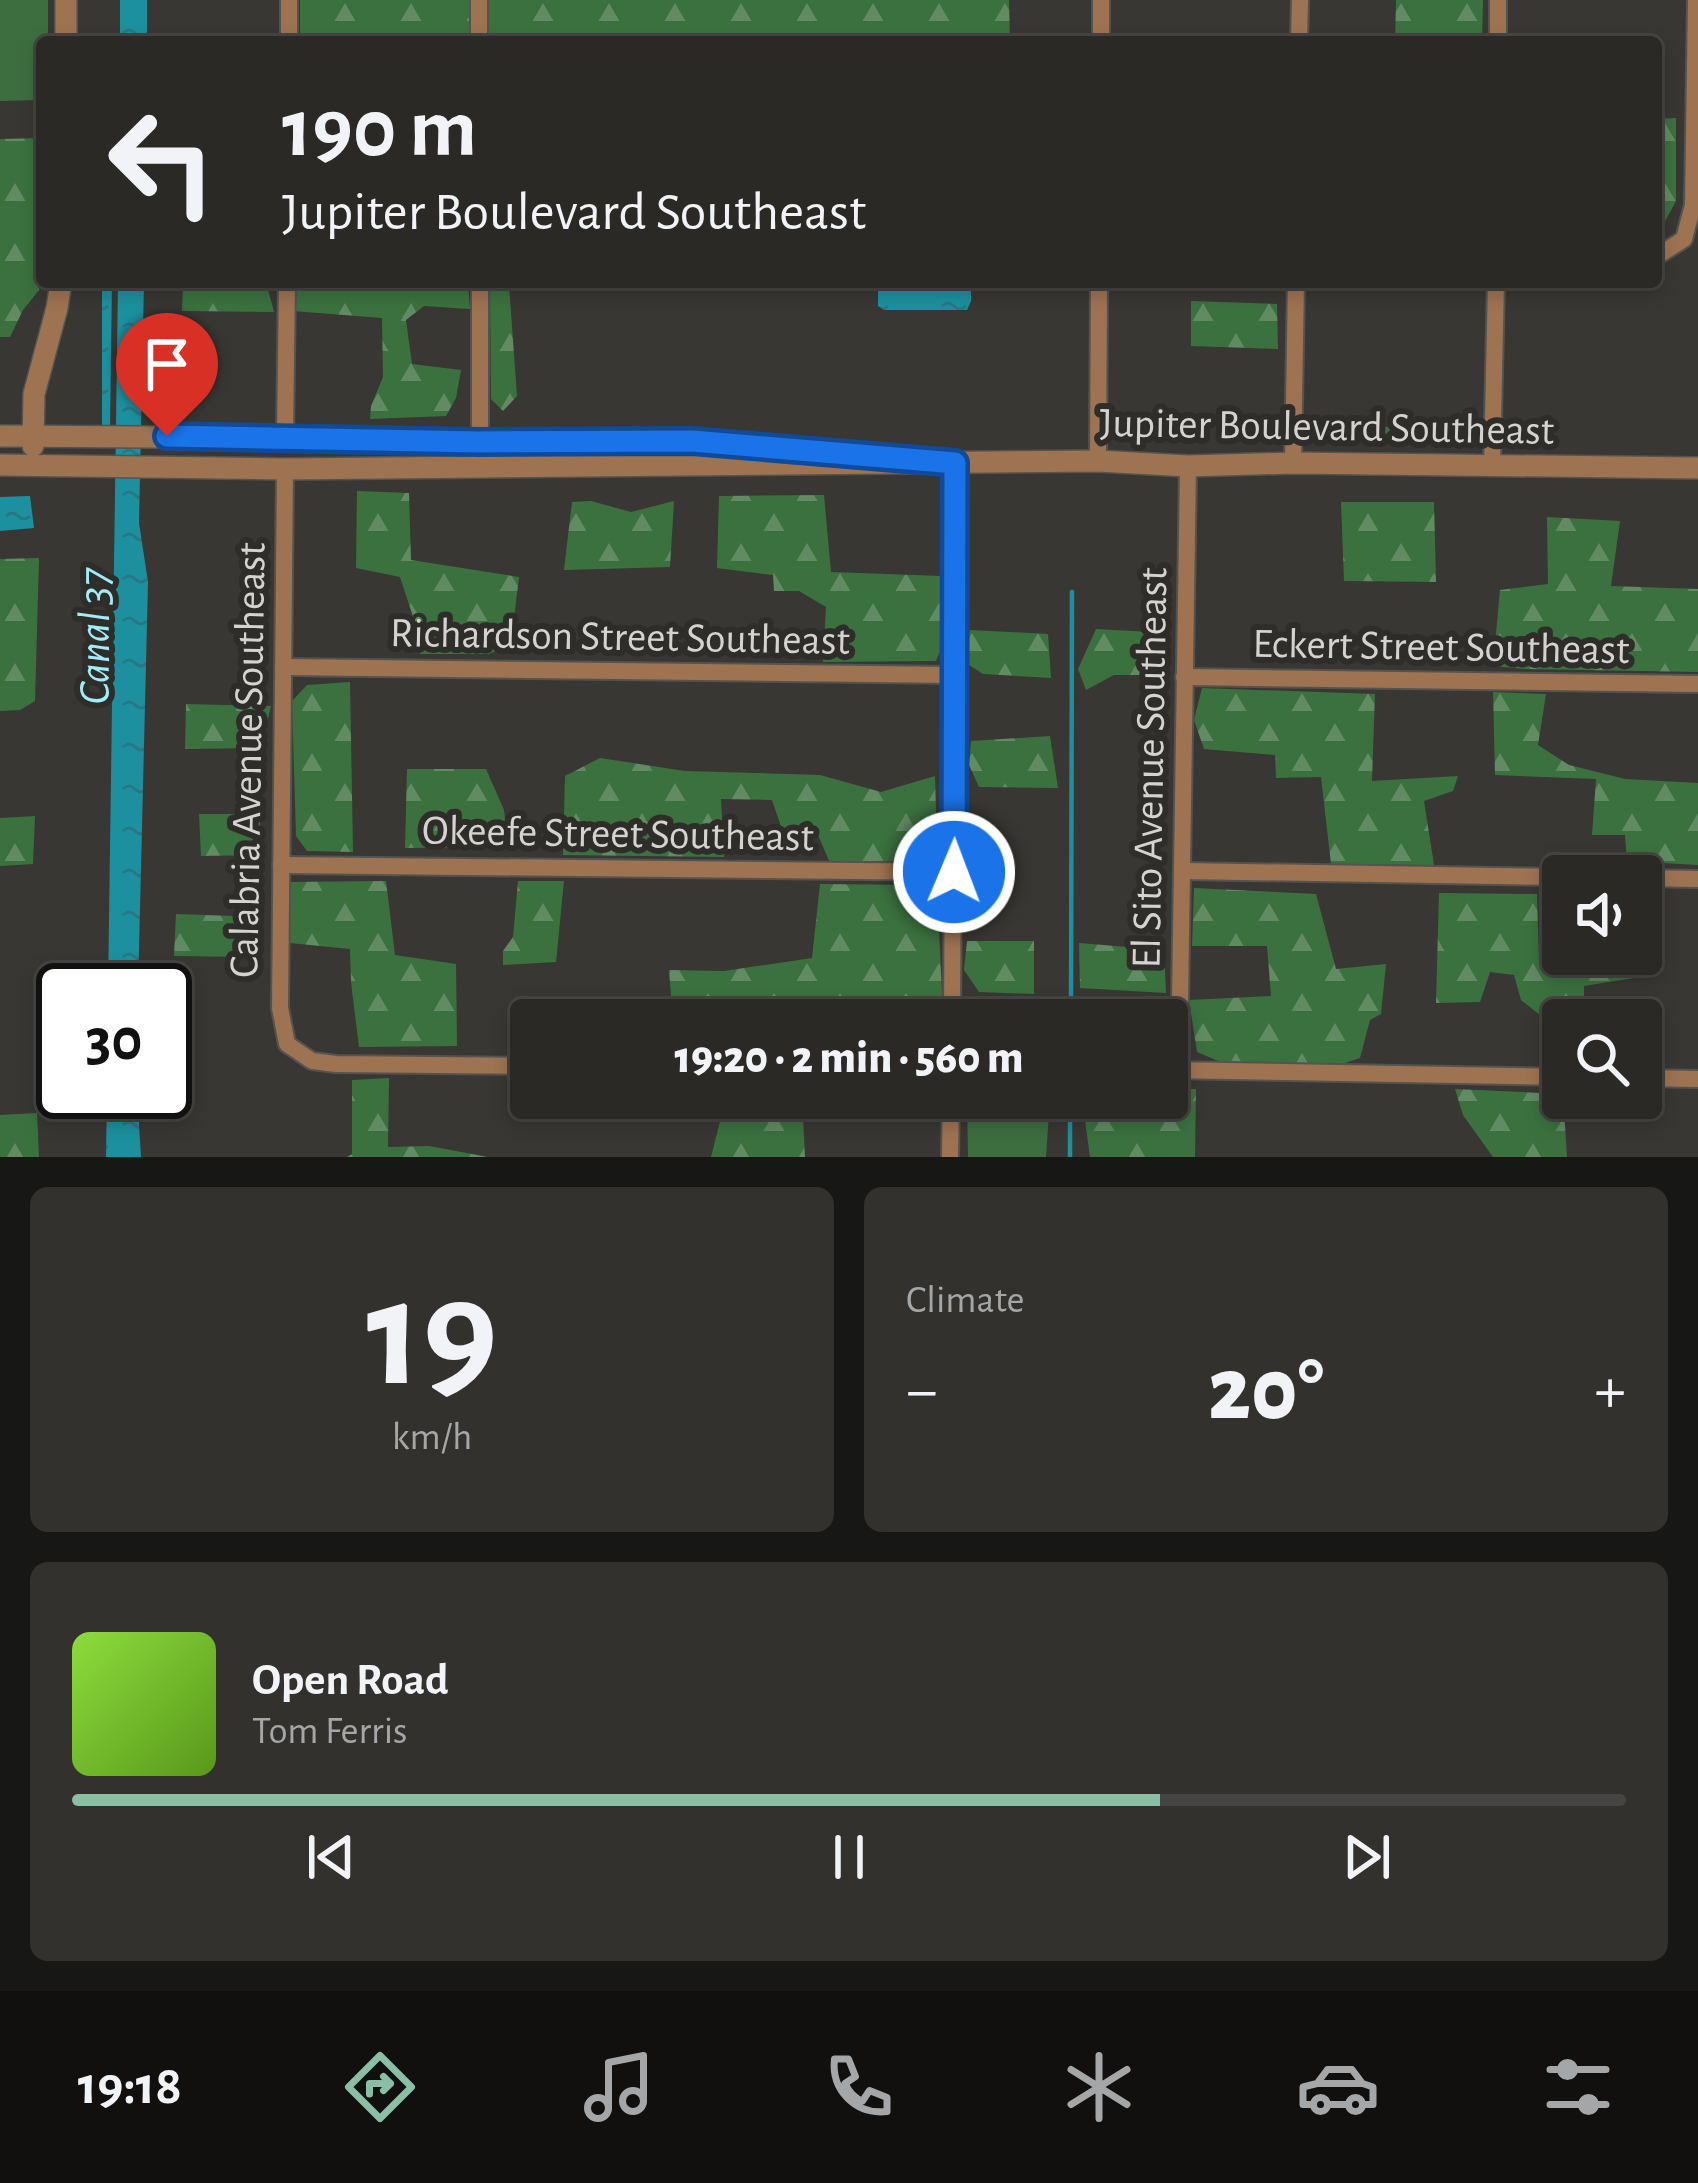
<!DOCTYPE html>
<meta charset="utf-8">
<style>
body{margin:0;font-family:"Alegreya Sans",sans-serif;background:#32312e;color:#f1f3f6;height:100vh;display:flex;flex-direction:column;font-size:45px;white-space:nowrap}
*{box-sizing:border-box;margin:0}
p{font-size:39px;color:#a5a6a7}
.icon{flex:none;width:66px;height:66px;fill:none;stroke:currentColor;stroke-width:2;stroke-linecap:round;stroke-linejoin:round}
.map{position:relative;height:1157px;overflow:hidden}
.sheet{display:flex;flex-direction:column;gap:30px;padding:30px;background:#171715;flex:1}
.sheet>*{flex:none}
.top-card{position:absolute;left:36px;top:36px;width:1626px;height:252px;border-radius:12px;box-shadow:0 6px 18px #0003,0 0 0 3px #464543;background:#2a2926;color:#f1f3f6;overflow:hidden}
.fabs{position:absolute;left:1542px;top:855px;display:grid;gap:24px}
.fabs a{display:grid;place-items:center;width:120px;height:120px;border-radius:12px;background:#2a2926;box-shadow:0 6px 18px #0003,0 0 0 3px #464543;font-size:60px}
.speed{position:absolute;left:36px;top:963px;display:flex;gap:24px;font-size:60px;font-weight:700;text-align:center}
.speed>*{display:grid;place-content:center;width:156px;height:156px;border-radius:50%;background:#2a2926;box-shadow:0 6px 18px #0003,0 0 0 3px #464543;line-height:1}
.speed .limit{border:6px solid #111;border-radius:18px;background:#fff;color:#111}
.pin{position:absolute;display:grid;place-items:center;width:102px;height:102px;color:#fff;margin:-123px -51px;border-radius:50% 50% 50% 0;rotate:-45deg;box-shadow:0 0 12px #0007}
.pin .icon{rotate:45deg}
.me{position:absolute;width:132px;margin:-66px;rotate:1deg;stroke-linejoin:round;filter:drop-shadow(0 0 9px #0008)}
.turn{display:flex;align-items:center;gap:42px;height:252px;padding:0 48px;font-size:54px}
.turn .icon{width:156px;height:156px;stroke-width:2.5}
.turn b{display:block;font-size:84px;line-height:102px}
.big{font-size:90px;font-weight:800;line-height:1.1}
.sheet .tile{flex:1;display:flex;flex-direction:column;justify-content:center;gap:18px;min-width:0;padding:0 42px;border-radius:18px;background:#32312e}
.sheet .dial{align-items:center;gap:0}
.dial b{font-size:156px;line-height:1}
.song{display:flex;align-items:center;gap:36px}
.cover{width:144px;height:144px;border-radius:18px;background:linear-gradient(135deg,hsl(90 70% 55%),hsl(90 70% 35%))}
.played{height:12px;border-radius:6px;background:linear-gradient(90deg,#8abfa5 70%,#464543 70%)}
.keys{display:flex;justify-content:space-around;direction:ltr}
.heat{display:flex;justify-content:space-between;align-items:center;font-size:66px;direction:ltr}
.sheet .tiles{flex:1;display:grid;gap:30px;grid-template-columns:1fr 1fr}
.tile:last-child{grid-column:span 2}
.trip{position:absolute;left:510px;top:999px;width:678px;height:120px;border-radius:12px;background:#2a2926;box-shadow:0 6px 18px #0003,0 0 0 3px #464543;font-weight:800;line-height:120px;text-align:center}
.dock{display:flex;height:192px;justify-content:space-around;align-items:center;background:#11100f;color:#a5a6a7}
.dock .icon{width:84px;height:84px}
.dock .selected{color:#8abfa5}
.dock b{font-size:54px;color:#f1f3f6}
.map>svg:first-child{display:block}
.grass{fill:#3d6e40}
.forest{fill:url(#forest-firs)}
.water{fill:url(#water-ripples)}
.lines{fill:none;stroke-linecap:round;stroke-linejoin:round}
.stream{stroke:#1c909f;stroke-width:4.5}
.minor-casing{stroke:#54534f;stroke-width:20}
.tertiary-casing{stroke:#54534f;stroke-width:24}
.minor{stroke:#9d7352;stroke-width:16}
.tertiary{stroke:#9d7352;stroke-width:21}
.route-casing{stroke:#114b97;stroke-width:30}
.route{stroke:#1a73e8;stroke-width:21}
.labels{text-anchor:middle;stroke-width:12;stroke-linejoin:round;paint-order:stroke}
.street-label{font-size:42px;fill:#d4d3d1;stroke:#2e2d29}
.water-label{font-size:45px;font-style:italic;fill:#a0ecf8;stroke:#2e2d29}
</style>
<div class="map">
<svg width="1698" height="1157" viewBox="0 0 1698 1157">
<defs>
<pattern id="forest-firs" width="22" height="20" patternUnits="userSpaceOnUse" patternTransform="scale(3)"><rect width="22" height="20" fill="#3b713f"/><path d="M5 1l3.5 6h-7zM16 11l3.5 6h-7z" fill="#608b63"/></pattern>
<pattern id="water-ripples" width="26" height="14" patternUnits="userSpaceOnUse" patternTransform="scale(3)"><rect width="26" height="14" fill="#1c909f"/><path d="M2 4q2-2 4 0t4 0M15 11q2-2 4 0t4 0" fill="none" stroke="#277882"/></pattern>
</defs>
<rect width="100%" height="100%" fill="#383733"/>
<g class="grass">
<polygon points="0,0 48,0 48,42 42,42 42,97 38,100 0,101"/>
<polygon points="967,1098 1050,1098 1046,1157 968,1157"/>
</g>
<g class="forest">
<polygon points="300,0 470,0 472,35 377,38 375,42 300,42"/>
<polygon points="486,0 1009,0 1010,42 485,42"/>
<polygon points="1396,0 1483,0 1482,42 1395,42"/>
<polygon points="1676,118 1676,201 1656,238 1656,119"/>
<polygon points="42,138 42,246 39,290 23,310 10,337 0,337 0,139"/>
<polygon points="190,282 266,282 274,312 182,311 183,284"/>
<polygon points="293,282 468,282 470,309 424,306 406,320 412,364 461,370 456,398 446,416 370,419 371,406 383,377 382,318 293,311"/>
<polygon points="509,285 517,396 503,411 491,399 490,287"/>
<polygon points="1191,301 1277,304 1278,349 1191,346"/>
<polygon points="1313,425 1471,429 1465,441 1328,442"/>
<polygon points="357,491 409,493 411,560 519,577 511,644 489,654 420,654 419,635 400,577 356,568"/>
<polygon points="824,495 831,572 941,576 940,651 936,661 823,662 826,607 799,591 774,591 773,575 717,568 719,496"/>
<polygon points="591,501 631,512 674,501 670,567 564,570 572,502"/>
<polygon points="1341,502 1434,502 1436,582 1344,581"/>
<polygon points="1547,517 1620,521 1611,586 1698,589 1698,672 1525,669 1493,666 1500,590 1548,584"/>
<polygon points="39,558 35,701 20,710 0,711 0,559"/>
<polygon points="1096,629 1168,633 1168,675 1114,675 1086,690 1078,669"/>
<polygon points="970,630 1048,634 1051,678 983,674 963,661"/>
<polygon points="350,682 353,852 307,851 296,836 292,701 307,685"/>
<polygon points="1202,688 1375,694 1372,781 1458,776 1453,791 1424,801 1434,865 1331,864 1321,777 1276,778 1275,755 1204,749 1194,720"/>
<polygon points="1493,692 1546,694 1538,745 1569,765 1625,779 1698,783 1698,865 1627,861 1625,835 1592,835 1596,779 1495,775"/>
<polygon points="186,704 271,706 261,748 185,749"/>
<polygon points="1050,736 1058,788 979,787 969,765 971,741"/>
<polygon points="600,758 685,771 820,775 881,792 935,776 937,844 916,860 830,863 818,835 784,835 772,800 721,799 724,857 563,855 565,776"/>
<polygon points="407,769 486,769 504,810 508,847 405,848"/>
<polygon points="199,814 260,814 260,855 201,856"/>
<polygon points="35,816 33,864 0,866 0,818"/>
<polygon points="386,881 395,955 456,964 457,1046 359,1047 351,982 350,949 290,943 285,882"/>
<polygon points="518,881 564,881 556,962 503,965 503,951 513,937"/>
<polygon points="820,884 920,885 937,888 943,1014 941,1020 673,1020 669,970 724,971 812,958"/>
<polygon points="1194,888 1316,894 1336,969 1386,964 1381,1014 1370,1020 1360,1058 1336,1066 1223,1063 1197,1052 1189,1000 1271,996 1267,946 1192,946"/>
<polygon points="1439,893 1537,894 1539,963 1572,963 1592,954 1641,954 1640,977 1584,986 1584,1020 1563,1020 1563,1065 1554,1066 1540,1015 1521,1000 1514,975 1490,972 1480,1002 1436,1003"/>
<polygon points="176,914 262,917 261,957 174,956"/>
<polygon points="967,941 1034,941 1034,994 979,992 964,970"/>
<polygon points="1079,943 1164,950 1166,993 1080,988"/>
<polygon points="389,1078 388,1147 429,1146 488,1157 347,1157 352,1154 352,1080"/>
<polygon points="1167,1089 1196,1089 1195,1157 1090,1157 1082,1098 1167,1098"/>
<polygon points="1455,1089 1563,1094 1567,1157 1493,1157 1463,1115"/>
<polygon points="726,1098 802,1098 805,1157 711,1157"/>
<polygon points="37,1113 39,1157 0,1157 0,1115"/>
</g>
<g class="water">
<rect x="120" y="0" width="27" height="42"/>
<polygon points="102,282 112,282 110,427 102,427"/>
<polygon points="118,282 144,282 139,523 148,582 138,990 108,990"/>
<polygon points="878,282 971,282 971,301 967,310 884,310 878,306"/>
<polygon points="30,496 34,528 0,531 0,497"/>
<polygon points="107,1092 137,1092 141,1157 106,1157"/>
</g>
<g class="lines">
<g class="stream">
<polyline points="1071,1020 1072,592"/>
<polyline points="1070,1157 1070,1098"/>
</g>
<defs>
<g id="minor">
<polyline points="479,0 479,42"/>
<polyline points="289,42 289,0"/>
<polyline points="1101,42 1101,0"/>
<polyline points="1299,42 1300,0"/>
<polyline points="1498,42 1498,0"/>
<polyline points="1656,253 1662,253 1684,239 1693,205 1696,0"/>
<polyline points="480,282 480,468"/>
<polyline points="285,438 287,282"/>
<polyline points="1098,461 1099,282"/>
<polyline points="1293,463 1296,282"/>
<polyline points="1492,466 1496,282"/>
<polyline points="285,469 280,1008 287,1044 312,1061 336,1064 531,1066"/>
<polyline points="283,667 955,675"/>
<polyline points="1184,677 1698,684"/>
<polyline points="281,865 954,872"/>
<polyline points="1183,871 1563,877"/>
<polyline points="1641,878 1698,879"/>
<polyline points="952,1020 955,463"/>
<polyline points="1167,1070 1563,1077"/>
<polyline points="1179,1070 1188,466"/>
<polyline points="1641,1078 1698,1079"/>
<polyline points="950,1157 951,1098"/>
</g>
<g id="tertiary">
<polyline points="66,42 66,0"/>
<polyline points="0,436 692,441 817,451"/>
<polyline points="33,446 34,394 57,308 61,282"/>
<polyline points="0,465 285,469 1098,461 1188,466 1293,463 1698,468"/>
</g>
</defs>
<use href="#minor" class="minor-casing"/>
<use href="#tertiary" class="tertiary-casing"/>
<use href="#minor" class="minor"/>
<use href="#tertiary" class="tertiary"/>
</g>
<g class="lines">
<defs>
<polyline id="route" points="167,436 480,442 692,441 955,463 954,872"/>
</defs>
<use href="#route" class="route-casing"/>
<use href="#route" class="route"/>
</g>
<g class="labels">
<g class="street-label">
<text transform="translate(1327 425) rotate(1)" y="15">Jupiter Boulevard Southeast</text>
<text transform="translate(620 635) rotate(1)" y="15">Richardson Street Southeast</text>
<text transform="translate(1441 645) rotate(1)" y="15">Eckert Street Southeast</text>
<text transform="translate(246 760) rotate(-89)" y="15">Calabria Avenue Southeast</text>
<text transform="translate(1148 768) rotate(-89)" y="15">El Sito Avenue Southeast</text>
<text transform="translate(618 832) rotate(1)" y="15">Okeefe Street Southeast</text>
</g>
<g class="water-label">
<text transform="translate(93 636) rotate(-90)" y="16">Canal 37</text>
</g>
</g>
</svg>
<div class="fabs">
<a><svg class="icon" aria-label="sound" viewBox="0 0 24 24"><path d="M4 9h4l5-4v14l-5-4H4zM17 9q2 3 0 6"/></svg></a>
<a><svg class="icon" aria-label="search" viewBox="0 0 24 24"><circle cx="10" cy="10" r="6"/><path d="M15 15l6 6"/></svg></a>
</div>
<div class="speed"><div class="limit">30</div></div>
<div class="pin" style="left:167px;top:436px;background:#d93025"><svg class="icon" aria-label="arrive" viewBox="0 0 24 24"><path d="M6 21V4h12l-3 4 3 4H6"/></svg></div>
<svg class="me" style="left:954px;top:872px" viewBox="-20 -20 40 40"><circle r="17" fill="#1a73e8" stroke="#fff" stroke-width="3"/><path d="M0-11L8 9 0 5-8 9z" fill="#fff"/></svg>
<div class="trip">19:20 · 2 min · 560 m</div>
<div class="top-card">
<div class="turn"><svg class="icon" aria-label="left" viewBox="0 0 24 24"><path d="M17 20v-9H6M10 6l-5 5 5 5"/></svg><div><b>190 m</b>Jupiter Boulevard Southeast</div></div>
</div>
</div>
<section class="sheet">
<div class="tiles">
<div class="tile dial"><b>19</b><p>km/h</p></div>
<div class="tile"><p>Climate</p>
<div class="heat"><a>−</a><b class="big">20°</b><a>+</a></div>
</div>
<div class="tile">
<div class="song"><i class="cover"></i><div><b>Open Road</b><p>Tom Ferris</p></div></div>
<div class="played"></div>
<div class="keys"><svg class="icon" aria-label="previous" viewBox="0 0 24 24"><path d="M18 5L8 12l10 7zM5 5v14"/></svg><svg class="icon" aria-label="pause" viewBox="0 0 24 24"><path d="M8 5v14M16 5v14"/></svg><svg class="icon" aria-label="next" viewBox="0 0 24 24"><path d="M6 5l10 7-10 7zM19 5v14"/></svg></div>
</div>
</div>
</section>
<nav class="dock">
<b>19:18</b>
<svg class="icon selected" aria-label="directions" viewBox="0 0 24 24"><path d="M12 3l9 9-9 9-9-9zM9 14v-3h6M13 9l2 2-2 2"/></svg>
<svg class="icon" aria-label="music" viewBox="0 0 24 24"><path d="M9 18V5l10-2v13"/><circle cx="6" cy="18" r="3"/><circle cx="16" cy="16" r="3"/></svg>
<svg class="icon" aria-label="phone" viewBox="0 0 24 24"><path d="M5 4h4l2 5-3 2q2 4 5 5l2-3 5 2v4C11 20 4 13 5 4z"/></svg>
<svg class="icon" aria-label="climate" viewBox="0 0 24 24"><path d="M12 3v18M4 7l16 10M4 17L20 7"/></svg>
<svg class="icon" aria-label="car" viewBox="0 0 24 24"><path d="M5 17H2v-5l4-1 3-4h7l3 4 3 1v5h-3M9 17h6M6 11h13"/><circle cx="7" cy="17" r="2"/><circle cx="17" cy="17" r="2"/></svg>
<svg class="icon" aria-label="filters" viewBox="0 0 24 24"><path d="M4 7h16M4 17h16"/><circle cx="9" cy="7" r="2"/><circle cx="15" cy="17" r="2"/></svg>
</nav>
